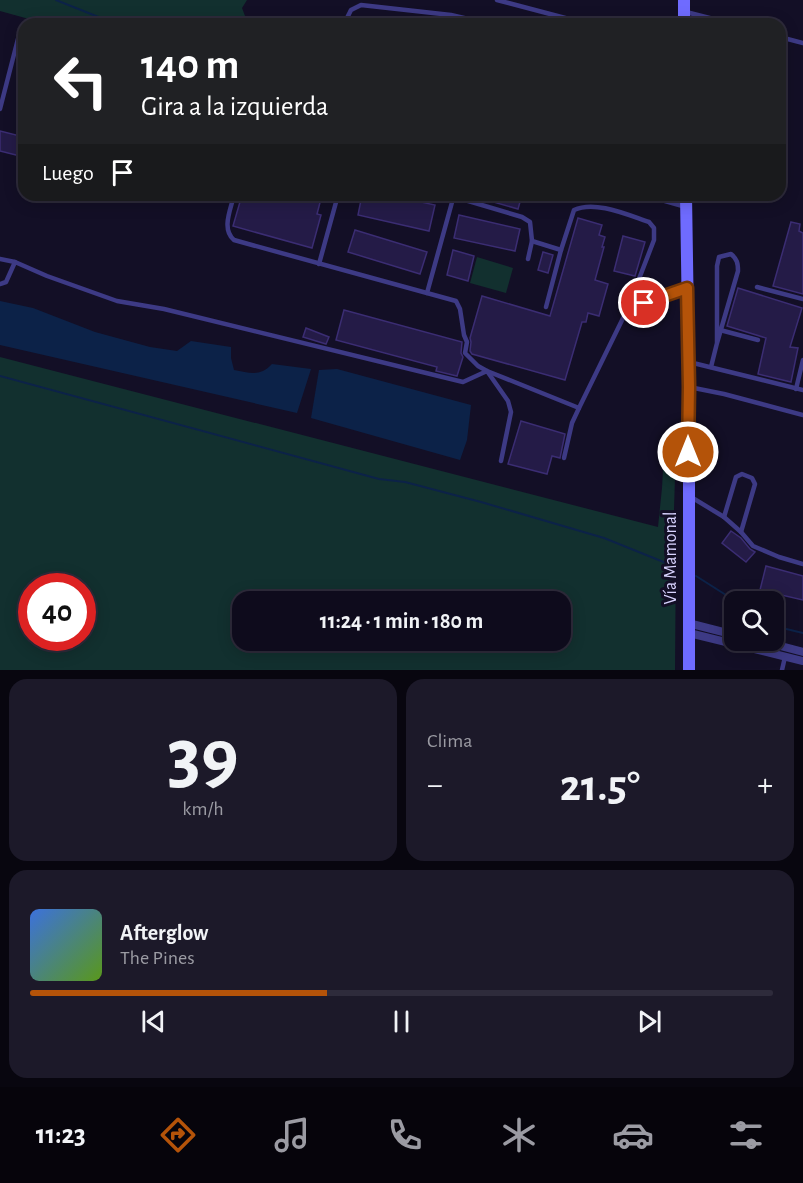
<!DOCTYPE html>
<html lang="es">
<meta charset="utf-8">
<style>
body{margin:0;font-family:"Alegreya Sans",sans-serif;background:#1c1929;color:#f1f3f6;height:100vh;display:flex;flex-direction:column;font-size:22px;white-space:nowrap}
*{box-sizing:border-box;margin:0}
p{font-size:20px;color:#9b9ba3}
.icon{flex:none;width:33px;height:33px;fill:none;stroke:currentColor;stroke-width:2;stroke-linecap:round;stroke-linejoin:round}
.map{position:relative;height:670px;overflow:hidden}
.panel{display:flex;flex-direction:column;gap:9px;padding:9px;background:#08060f;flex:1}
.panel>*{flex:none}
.top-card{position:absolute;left:18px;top:18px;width:768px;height:183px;border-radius:18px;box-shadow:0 3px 15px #0003,0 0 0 2px #2e2b3b;background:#202124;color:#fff;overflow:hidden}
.buttons{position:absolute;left:724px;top:591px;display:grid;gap:12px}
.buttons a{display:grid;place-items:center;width:60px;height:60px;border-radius:12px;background:#0e0b1c;box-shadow:0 3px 15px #0003,0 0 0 2px #2e2b3b;font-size:30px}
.speed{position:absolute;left:18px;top:573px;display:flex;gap:12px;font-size:30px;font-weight:700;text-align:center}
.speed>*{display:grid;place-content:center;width:78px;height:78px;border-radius:50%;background:#0e0b1c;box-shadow:0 3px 15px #0003,0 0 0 2px #2e2b3b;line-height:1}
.speed .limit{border:9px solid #d22;background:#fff;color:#111}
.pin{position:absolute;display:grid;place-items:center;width:51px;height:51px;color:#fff;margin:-26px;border:3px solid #fff;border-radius:50%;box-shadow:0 2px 6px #0007}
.me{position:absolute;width:66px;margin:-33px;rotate:0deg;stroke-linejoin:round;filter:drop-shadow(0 0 4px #0008)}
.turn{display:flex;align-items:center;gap:21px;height:126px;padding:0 24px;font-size:27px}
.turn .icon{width:78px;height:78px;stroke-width:2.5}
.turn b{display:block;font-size:42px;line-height:51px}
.then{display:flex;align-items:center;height:57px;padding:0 24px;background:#0003;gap:12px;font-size:22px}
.big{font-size:45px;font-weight:700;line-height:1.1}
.panel .tile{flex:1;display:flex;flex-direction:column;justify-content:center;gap:9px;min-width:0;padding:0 21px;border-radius:18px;background:#1c1929}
.panel .dial{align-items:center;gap:0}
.dial b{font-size:78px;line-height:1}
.song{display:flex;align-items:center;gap:18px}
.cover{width:72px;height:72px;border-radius:9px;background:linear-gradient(135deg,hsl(220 70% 55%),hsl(90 70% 35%))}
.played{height:6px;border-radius:3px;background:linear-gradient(90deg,#b45309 40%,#2e2b3b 40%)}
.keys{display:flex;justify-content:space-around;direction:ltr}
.heat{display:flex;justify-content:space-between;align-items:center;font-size:33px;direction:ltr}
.panel .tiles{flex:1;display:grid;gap:9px;grid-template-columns:1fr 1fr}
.tile:last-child{grid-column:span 2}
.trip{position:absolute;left:232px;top:591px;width:339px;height:60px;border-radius:18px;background:#0e0b1c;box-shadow:0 3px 15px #0003,0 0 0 2px #2e2b3b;font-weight:700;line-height:60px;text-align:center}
.menu{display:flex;height:96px;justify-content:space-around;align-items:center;background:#06040b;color:#9b9ba3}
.menu .icon{width:42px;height:42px}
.menu .on{color:#b45309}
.menu b{font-size:27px;color:#f1f3f6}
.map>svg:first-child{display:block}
.green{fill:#12302f;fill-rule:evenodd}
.water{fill:#0c2248}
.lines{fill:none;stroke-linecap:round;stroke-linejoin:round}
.stream{stroke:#0c2248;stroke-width:2}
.building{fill:#241b47;stroke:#3b2d73;stroke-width:1.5}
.lane{stroke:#3d3a85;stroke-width:4.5}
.street{stroke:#3d3a85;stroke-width:8}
.secondary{stroke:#6f6bff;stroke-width:12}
.route-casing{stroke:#753606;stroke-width:15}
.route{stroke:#b45309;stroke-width:10}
.labels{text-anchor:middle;stroke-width:6;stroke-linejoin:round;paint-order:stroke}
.street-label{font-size:18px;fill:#d9d4ff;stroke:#130f26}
</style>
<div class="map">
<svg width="803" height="670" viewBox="0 0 803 670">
<rect width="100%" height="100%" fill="#130f26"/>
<g class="green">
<polygon points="0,0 247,0 242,8 248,24 47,24 0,11"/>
<polygon points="477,257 513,268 506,293 470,283"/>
<path d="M0 357 658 527 662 488 665 433 669 437 674 432 676 446 674 509 676 542 675 670H0ZM82 586V638H32V586ZM243 602H561V640H243Z"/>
</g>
<g class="water">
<path d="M0 301 33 308 95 332 150 347 177 351 191 341 231 347V358L234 370C250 373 260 377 272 364L311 369 297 413 0 345Z"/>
<polygon points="337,369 471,405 467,440 460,460 311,418 319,370"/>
</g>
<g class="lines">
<g class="stream">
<polyline points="56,0 116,24"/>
<polyline points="0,376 379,479 405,482 481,502 604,538 676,567"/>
<polyline points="696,576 737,602"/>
<polyline points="774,624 778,627 803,633"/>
</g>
</g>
<g class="building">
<polygon points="0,131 24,137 24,157 0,151"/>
<polygon points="242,195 322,195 317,214 321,215 312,248 233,226"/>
<polygon points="362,195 389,195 435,205 429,231 358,215"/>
<polygon points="476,195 520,195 518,202 520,202 518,209 476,197"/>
<polygon points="459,215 520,229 515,251 454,238"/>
<polygon points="578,218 602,225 599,235 605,237 602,247 604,247 595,280 608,284 599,316 588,313 586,322 582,322 565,380 472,354 470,351 471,342 470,338 482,296 550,316"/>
<polygon points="791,222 800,224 799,231 803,233 803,294 773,286"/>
<polygon points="355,230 427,252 420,274 348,252"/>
<polygon points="623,236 645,242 635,276 614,271"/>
<polygon points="453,250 474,256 468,281 447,275"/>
<polygon points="543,252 553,255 548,273 538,270"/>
<polygon points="738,288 802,308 790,347 798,348 791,382 758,374 766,338 727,326"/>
<polygon points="344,310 462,342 461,353 463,357 457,376 436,371 437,367 336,340"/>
<polygon points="306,328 329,337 326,344 303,337"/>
<polygon points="521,421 565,434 560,458 552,456 547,474 508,464"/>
<polygon points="731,531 741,538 750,549 755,552 746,562 722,543"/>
<polygon points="766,566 803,576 803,600 760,590"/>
</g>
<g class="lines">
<g class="lane">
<polyline points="497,0 588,24"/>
<polyline points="686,12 733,24"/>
<polyline points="344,24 351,10 361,5 451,15 490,24"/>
<polyline points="780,37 803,43"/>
<polyline points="0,109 20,31 24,29"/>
<path d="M234 195C231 209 221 229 234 240L456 301 460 309 464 335 467 342 465 353 478 366 487 371 579 408 627 310 654 240V228L649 222C628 215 595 200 574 210L561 250 546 307"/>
<polyline points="448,195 522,217 530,222 532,241 561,250"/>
<polyline points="644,195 686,207"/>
<polyline points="0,259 15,262 47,276 117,301 164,309 463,382 487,371 508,401 511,412 501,461"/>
<polyline points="528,259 532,241"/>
<polyline points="319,264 338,195"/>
<polyline points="0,284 6,282 15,262"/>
<polyline points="757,287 803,299"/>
<polyline points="427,293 454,195"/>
<polyline points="627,310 686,288"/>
<polyline points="720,330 758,340"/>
<polyline points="689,362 803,390"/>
<path d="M711 367 717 343V266L719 257 731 254C737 259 738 263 738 271L717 343"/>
<polyline points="689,387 724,394 803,415"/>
<polyline points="796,389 803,360"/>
<polyline points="564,458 572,423 579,408"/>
<polyline points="691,497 724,517 741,532 753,546 779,557 803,564"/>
<polyline points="724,517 736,477 742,474 752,478 755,484 741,532"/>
<polyline points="782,670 785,657"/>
</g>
<g class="street">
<polyline points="688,623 735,635"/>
<polyline points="689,633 803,661"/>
<polyline points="758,640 803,652"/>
</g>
<g class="secondary">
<polyline points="684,0 684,24"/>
<polyline points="686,195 689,387 689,670"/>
</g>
</g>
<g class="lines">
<defs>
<polyline id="route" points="644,303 687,288 689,387 688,452"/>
</defs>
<use href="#route" class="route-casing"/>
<use href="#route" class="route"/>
</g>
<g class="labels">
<g class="street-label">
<text transform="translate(670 558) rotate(-90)" y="6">Vía Mamonal</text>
</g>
</g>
</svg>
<div class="buttons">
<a><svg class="icon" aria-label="search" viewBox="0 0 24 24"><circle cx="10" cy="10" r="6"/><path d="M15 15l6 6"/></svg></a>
</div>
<div class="speed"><div class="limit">40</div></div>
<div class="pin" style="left:644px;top:303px;background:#d93025"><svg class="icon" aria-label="arrive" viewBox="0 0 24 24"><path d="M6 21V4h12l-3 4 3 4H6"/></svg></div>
<svg class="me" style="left:688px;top:452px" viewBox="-20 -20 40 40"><circle r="17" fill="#b45309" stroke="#fff" stroke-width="3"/><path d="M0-11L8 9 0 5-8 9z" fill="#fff"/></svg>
<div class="trip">11:24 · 1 min · 180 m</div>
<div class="top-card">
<div class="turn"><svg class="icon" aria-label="left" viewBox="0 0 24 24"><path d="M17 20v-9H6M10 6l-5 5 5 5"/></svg><div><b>140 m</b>Gira a la izquierda</div></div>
<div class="then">Luego<svg class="icon" aria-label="arrive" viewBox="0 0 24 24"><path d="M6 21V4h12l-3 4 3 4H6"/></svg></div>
</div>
</div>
<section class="panel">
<div class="tiles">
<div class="tile dial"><b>39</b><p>km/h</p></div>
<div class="tile"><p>Clima</p>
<div class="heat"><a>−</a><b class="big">21.5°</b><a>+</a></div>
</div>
<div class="tile">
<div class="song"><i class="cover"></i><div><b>Afterglow</b><p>The Pines</p></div></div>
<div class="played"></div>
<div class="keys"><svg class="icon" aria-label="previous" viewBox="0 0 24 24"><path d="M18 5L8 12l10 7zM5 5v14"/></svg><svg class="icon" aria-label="pause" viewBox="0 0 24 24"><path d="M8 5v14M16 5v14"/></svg><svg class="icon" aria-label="next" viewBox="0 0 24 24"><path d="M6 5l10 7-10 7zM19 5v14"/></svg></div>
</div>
</div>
</section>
<nav class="menu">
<b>11:23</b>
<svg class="icon on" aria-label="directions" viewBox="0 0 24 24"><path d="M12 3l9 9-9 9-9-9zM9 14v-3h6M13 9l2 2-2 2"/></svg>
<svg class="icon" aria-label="music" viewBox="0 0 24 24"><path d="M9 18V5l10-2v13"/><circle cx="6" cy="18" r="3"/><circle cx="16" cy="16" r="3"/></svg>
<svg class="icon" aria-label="phone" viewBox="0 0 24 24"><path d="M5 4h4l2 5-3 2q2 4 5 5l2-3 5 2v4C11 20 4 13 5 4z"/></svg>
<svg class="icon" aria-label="climate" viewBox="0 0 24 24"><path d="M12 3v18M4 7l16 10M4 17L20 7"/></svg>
<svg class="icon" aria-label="car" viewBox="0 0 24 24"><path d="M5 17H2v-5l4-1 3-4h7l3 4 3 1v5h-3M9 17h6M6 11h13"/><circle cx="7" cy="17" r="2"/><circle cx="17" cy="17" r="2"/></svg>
<svg class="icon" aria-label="filters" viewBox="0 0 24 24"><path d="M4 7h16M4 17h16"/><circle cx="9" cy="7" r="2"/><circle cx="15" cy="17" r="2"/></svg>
</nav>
